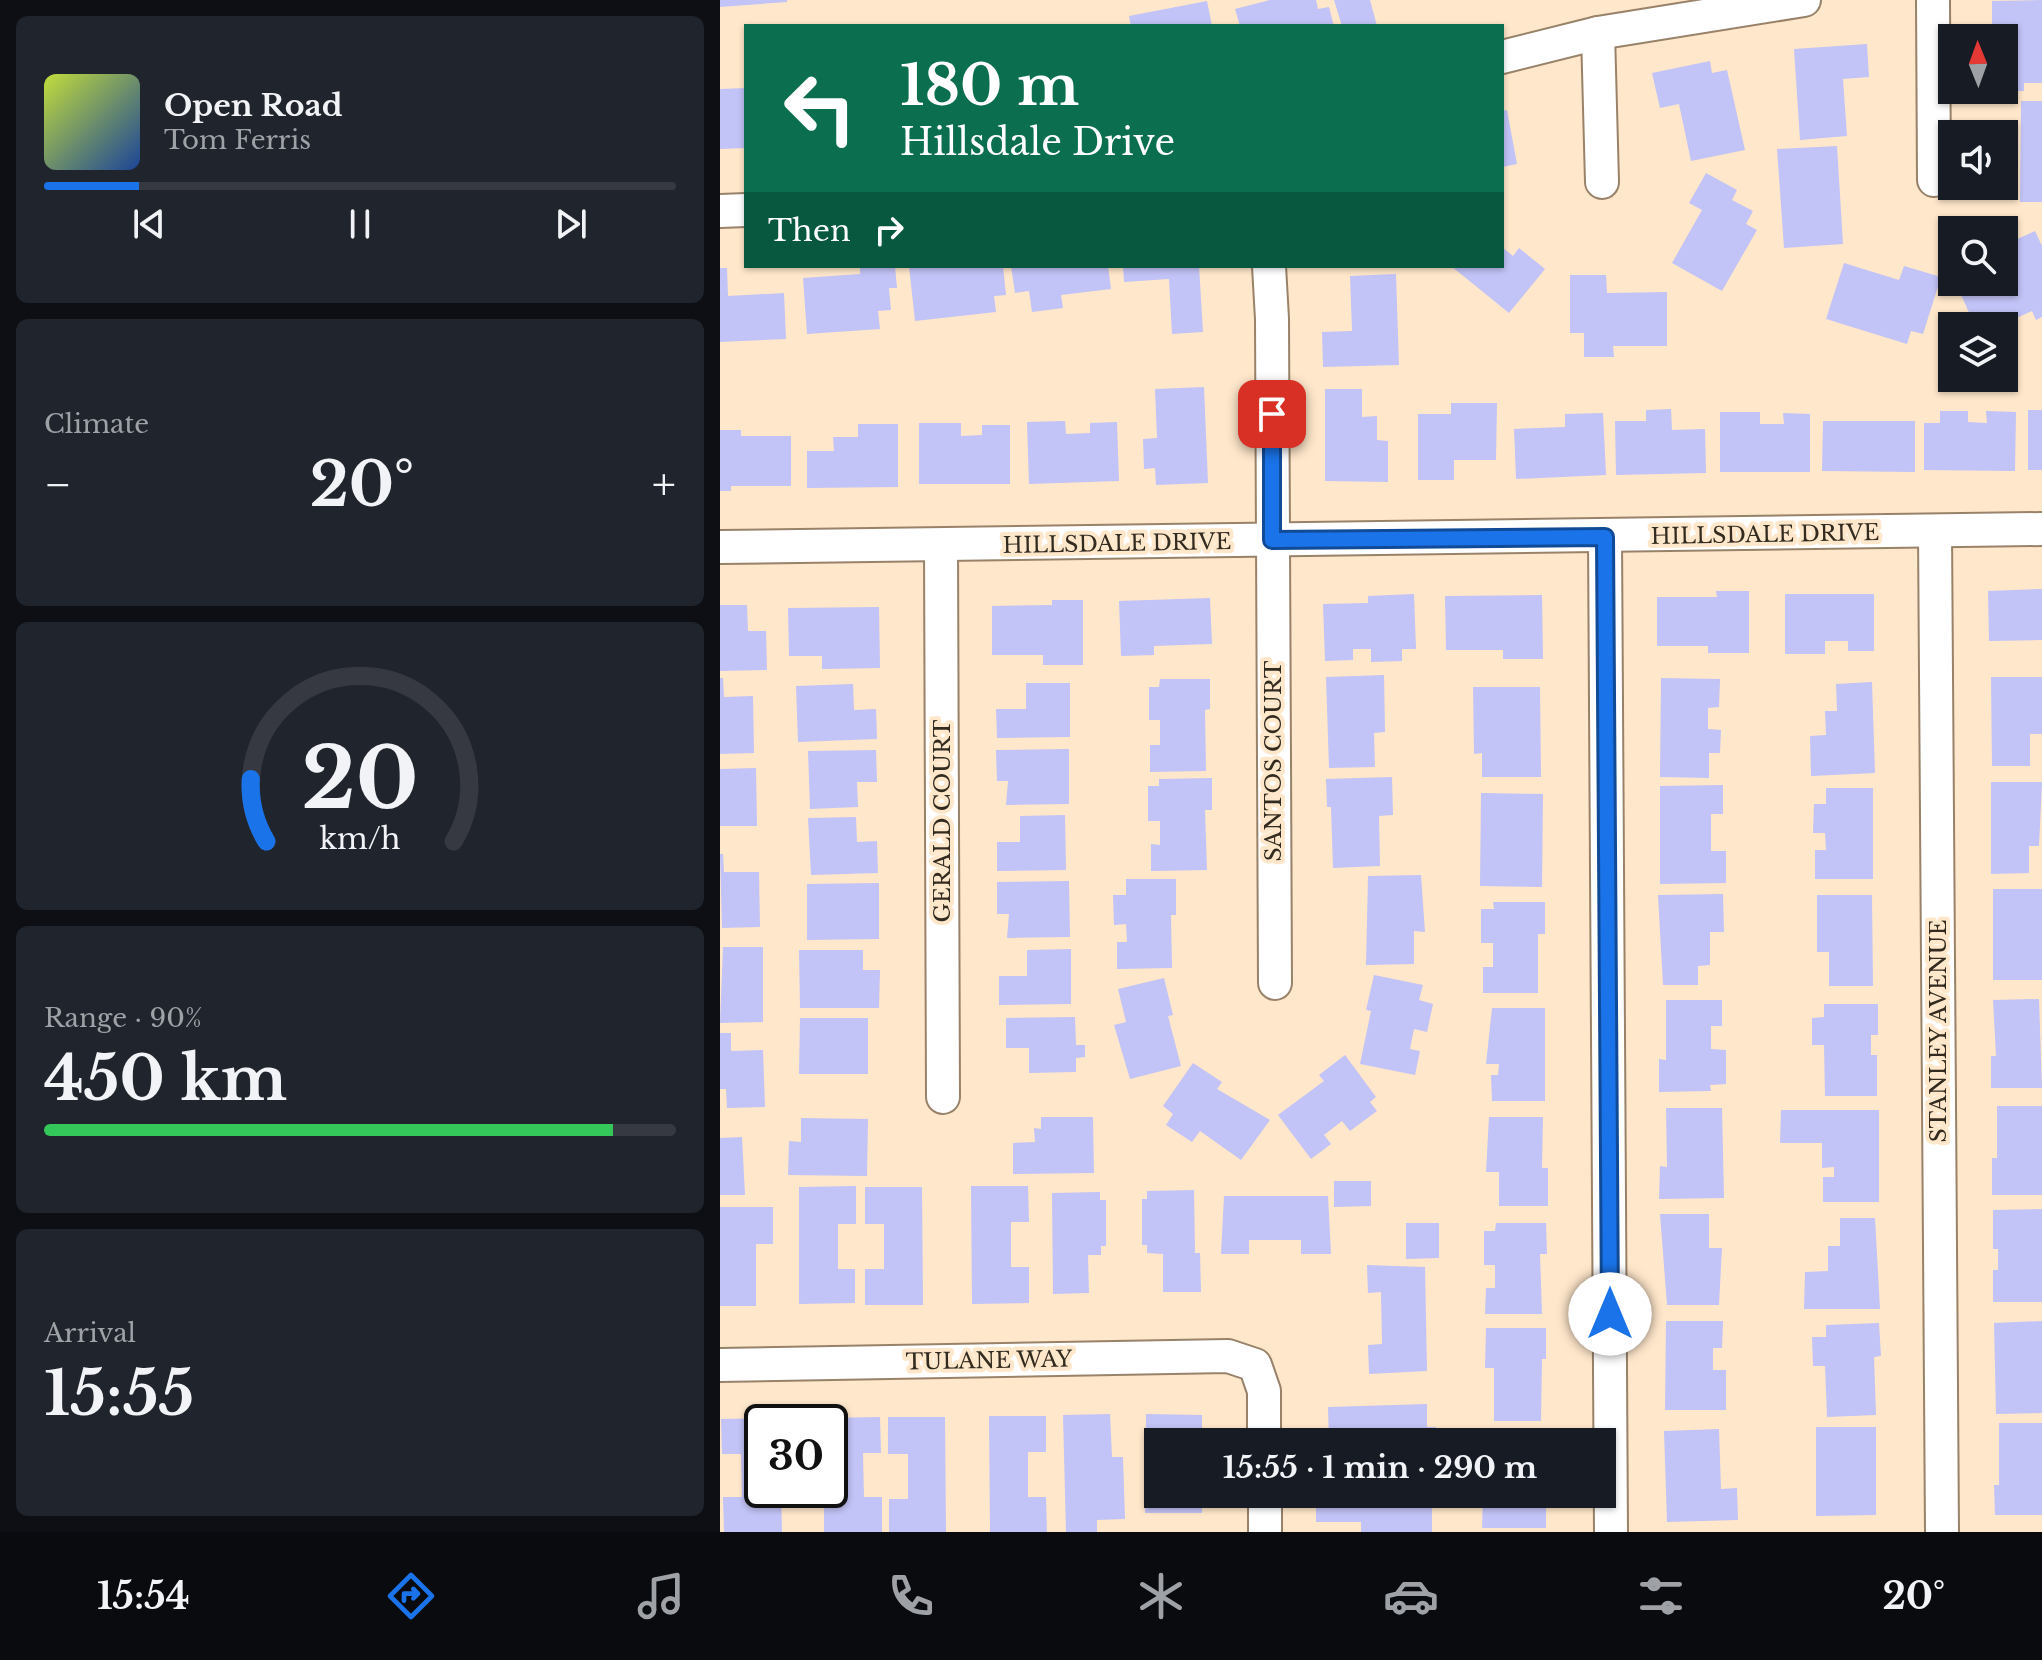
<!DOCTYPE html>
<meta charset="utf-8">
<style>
body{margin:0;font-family:"Libre Baskerville",serif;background:#20242c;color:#f1f3f6;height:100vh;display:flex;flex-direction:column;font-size:30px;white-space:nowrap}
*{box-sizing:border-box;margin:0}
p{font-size:26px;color:#9ea1a6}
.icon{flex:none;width:44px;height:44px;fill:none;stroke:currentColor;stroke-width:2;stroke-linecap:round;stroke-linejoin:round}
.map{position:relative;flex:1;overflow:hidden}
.side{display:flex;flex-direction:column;gap:16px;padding:16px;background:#0d0f14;width:720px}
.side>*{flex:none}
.guide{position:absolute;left:24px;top:24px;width:760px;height:244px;border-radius:0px;box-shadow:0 2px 6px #0004;background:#0b6e4f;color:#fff;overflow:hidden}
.needle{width:52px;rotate:359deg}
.tools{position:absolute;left:1218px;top:24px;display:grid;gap:16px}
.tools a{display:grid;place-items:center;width:80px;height:80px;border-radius:0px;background:#171b24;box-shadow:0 2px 6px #0004;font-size:40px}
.speed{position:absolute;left:24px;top:1404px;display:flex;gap:16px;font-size:40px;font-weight:700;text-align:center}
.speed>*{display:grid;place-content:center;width:104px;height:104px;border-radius:50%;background:#171b24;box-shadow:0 2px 6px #0004;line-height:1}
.speed .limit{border:4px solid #111;border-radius:12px;background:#fff;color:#111}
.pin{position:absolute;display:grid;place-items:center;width:68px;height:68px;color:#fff;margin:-34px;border-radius:16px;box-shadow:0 4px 12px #0006}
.me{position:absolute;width:88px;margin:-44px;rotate:0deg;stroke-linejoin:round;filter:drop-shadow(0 0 6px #0008)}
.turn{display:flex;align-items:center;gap:28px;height:168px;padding:0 24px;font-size:36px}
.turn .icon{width:104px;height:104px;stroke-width:2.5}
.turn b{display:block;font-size:56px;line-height:68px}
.then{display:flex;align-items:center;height:76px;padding:0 24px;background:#0003;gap:16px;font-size:30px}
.big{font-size:60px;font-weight:700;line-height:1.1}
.side .tile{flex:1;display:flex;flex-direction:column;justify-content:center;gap:12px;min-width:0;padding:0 28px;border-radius:12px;background:#20242c}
.side .dial{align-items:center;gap:0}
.dial svg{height:208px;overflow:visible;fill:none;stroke:#363941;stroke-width:7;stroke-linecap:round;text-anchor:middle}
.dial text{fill:#f1f3f6;stroke:none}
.song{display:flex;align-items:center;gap:24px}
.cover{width:96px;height:96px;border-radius:12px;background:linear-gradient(135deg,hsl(70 70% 55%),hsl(220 70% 35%))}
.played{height:8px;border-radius:4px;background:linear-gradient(90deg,#1a73e8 15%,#363941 15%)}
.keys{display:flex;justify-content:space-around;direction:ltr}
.heat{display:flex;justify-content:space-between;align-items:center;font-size:44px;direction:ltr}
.charge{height:12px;border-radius:6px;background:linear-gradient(90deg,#34c759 90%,#363941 0)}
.trip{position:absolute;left:424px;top:1428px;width:472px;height:80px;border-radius:0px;background:#171b24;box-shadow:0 2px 6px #0004;font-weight:700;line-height:80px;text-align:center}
.tab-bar{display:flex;height:128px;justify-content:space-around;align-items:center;background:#090b0e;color:#9ea1a6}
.tab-bar .icon{width:56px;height:56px}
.tab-bar .active{color:#1a73e8}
.tab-bar b{font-size:36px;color:#f1f3f6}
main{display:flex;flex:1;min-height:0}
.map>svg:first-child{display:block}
.building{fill:#c2c3f6}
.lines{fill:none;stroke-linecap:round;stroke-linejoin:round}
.street-casing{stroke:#988269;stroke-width:36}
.street{stroke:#fff;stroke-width:32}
.route-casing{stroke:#114b97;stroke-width:20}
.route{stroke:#1a73e8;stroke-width:14}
.labels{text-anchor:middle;stroke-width:8;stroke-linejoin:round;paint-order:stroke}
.street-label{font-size:22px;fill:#342b20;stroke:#ffe7cb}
</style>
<main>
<section class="side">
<div class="tile">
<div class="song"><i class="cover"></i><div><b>Open Road</b><p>Tom Ferris</p></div></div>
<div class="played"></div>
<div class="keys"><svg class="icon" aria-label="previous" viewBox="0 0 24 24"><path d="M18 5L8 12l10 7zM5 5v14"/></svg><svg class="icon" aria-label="pause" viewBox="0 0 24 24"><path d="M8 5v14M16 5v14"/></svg><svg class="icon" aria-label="next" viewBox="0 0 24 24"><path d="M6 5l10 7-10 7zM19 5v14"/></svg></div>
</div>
<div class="tile"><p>Climate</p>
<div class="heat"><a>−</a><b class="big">20°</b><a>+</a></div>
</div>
<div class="tile dial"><svg viewBox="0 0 100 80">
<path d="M14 69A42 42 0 1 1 86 69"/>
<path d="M14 69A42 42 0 0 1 8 45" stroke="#1a73e8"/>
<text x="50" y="56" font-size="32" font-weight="700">20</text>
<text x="50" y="72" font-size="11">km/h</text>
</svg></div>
<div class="tile"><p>Range · 90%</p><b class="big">450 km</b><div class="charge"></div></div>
<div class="tile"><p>Arrival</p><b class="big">15:55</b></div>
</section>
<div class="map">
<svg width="1322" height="1532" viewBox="0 0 1322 1532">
<rect width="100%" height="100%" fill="#ffe7cb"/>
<g class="building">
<polygon points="0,0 67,0 67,2 0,7"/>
<polygon points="550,0 596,0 598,9 609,7 614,26 520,26 515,9"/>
<polygon points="614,0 650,0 657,26 622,26"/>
<polygon points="1322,0 1322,83 1304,83 1304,91 1284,91 1284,38 1272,38 1272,1"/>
<polygon points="487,1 492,26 411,26 409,16"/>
<polygon points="1147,44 1149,77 1123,79 1127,136 1080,140 1074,49"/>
<polygon points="990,61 992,73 1007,70 1025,150 971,161 959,104 940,108 932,73"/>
<polygon points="26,88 26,148 0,149 0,89"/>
<polygon points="1301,101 1322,101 1322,202 1300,202"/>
<polygon points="787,110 797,164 782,167 782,111"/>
<polygon points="1117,146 1123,244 1064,248 1057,149"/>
<polygon points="986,173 1017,190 1012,200 1033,211 1026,224 1037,230 1002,291 952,263 982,210 969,203"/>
<polygon points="1315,231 1322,246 1322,317 1316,320 1312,311 1278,326 1255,326 1238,288 1252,282 1284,282 1284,268 1292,264 1284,245"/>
<polygon points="782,247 793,256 799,248 825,269 789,313 731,266 782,266"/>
<polygon points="1124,263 1179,280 1184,266 1221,277 1203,334 1191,331 1187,344 1106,319"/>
<polygon points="140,266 175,266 177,288 169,288 171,310 158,311 160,329 87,334 83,278 140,274"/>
<polygon points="189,266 283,266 286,295 274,296 276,312 195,321"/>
<polygon points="291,266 388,266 391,289 341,295 343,308 312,312 309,291 295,293"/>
<polygon points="403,266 479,266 483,332 452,334 449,279 404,282"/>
<polygon points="0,268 7,268 8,296 64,293 66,339 0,342"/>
<polygon points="676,274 679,365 603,367 602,332 632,331 630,276"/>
<polygon points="850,275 886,275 887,293 947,292 947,346 893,346 894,357 864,357 864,333 850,333"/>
<polygon points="484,387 488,483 436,485 435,468 424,469 423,439 437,438 435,389"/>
<polygon points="605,389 642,389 642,417 657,416 657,440 668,441 668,482 605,481"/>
<polygon points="731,403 777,403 776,460 734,460 734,480 698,480 698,414 731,414"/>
<polygon points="951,409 952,430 985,429 986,473 896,475 895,421 926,421 926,410"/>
<rect x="1308" y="410" width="14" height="60"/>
<polygon points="1220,411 1248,411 1248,422 1267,423 1266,411 1296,412 1295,471 1204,470 1204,423 1220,423"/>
<polygon points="1000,412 1040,412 1040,424 1064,424 1063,413 1090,414 1090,472 1000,472"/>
<polygon points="883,413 886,475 796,479 794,429 845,427 845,414"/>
<polygon points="345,421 346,434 370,433 370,423 397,422 399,481 309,484 307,422"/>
<polygon points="1103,421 1195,421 1195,472 1102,471"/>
<polygon points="199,423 241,423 241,436 262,435 262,425 290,425 290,484 199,484"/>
<polygon points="138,424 178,424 178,487 87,488 87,451 114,451 113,437 138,437"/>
<polygon points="0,430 21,430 21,436 71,436 71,486 11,486 11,491 0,491"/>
<polygon points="1322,589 1322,640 1269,641 1268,591"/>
<polygon points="996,591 1029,591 1029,653 988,653 988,646 937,646 937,597 997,597"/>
<polygon points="694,594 696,649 682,649 682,661 651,662 651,649 633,649 633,660 605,661 603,604 648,603 648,596"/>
<polygon points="1065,594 1154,594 1154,651 1128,651 1128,641 1105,641 1105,654 1065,654"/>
<polygon points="822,595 823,659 783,659 783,650 726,650 725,596"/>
<polygon points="490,598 492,644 434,646 434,655 401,656 399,601"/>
<polygon points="332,600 363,600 363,665 323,665 323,655 272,655 272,606 332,605"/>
<polygon points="0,605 27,605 28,631 46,631 47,670 0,671"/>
<polygon points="159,607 160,668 102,669 102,656 69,656 68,608"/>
<polygon points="664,675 665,732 654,733 655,767 609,768 606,677"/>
<polygon points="1271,677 1322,677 1322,734 1310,734 1310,766 1272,766"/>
<polygon points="0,678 3,678 4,697 33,696 34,753 0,754"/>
<polygon points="941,678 1000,679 999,707 988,708 988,729 1001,730 1000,753 989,753 989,778 940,777"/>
<polygon points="440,679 490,679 490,709 485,710 486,771 430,772 430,745 440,745 440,720 429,720 429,687 439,687"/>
<polygon points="1152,682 1155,773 1091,776 1090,736 1106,735 1105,711 1117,711 1116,684"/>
<polygon points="306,683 350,683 350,737 277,738 276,709 306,709"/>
<polygon points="133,684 134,710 156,709 157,739 78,742 76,686"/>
<polygon points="753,687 820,687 821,777 762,777 762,753 754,754"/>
<polygon points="349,749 349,804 286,805 288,781 277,781 276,750"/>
<polygon points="156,750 157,782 137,782 138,807 90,809 88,751"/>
<polygon points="36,768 37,826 0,826 0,769"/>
<polygon points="672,777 673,815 659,816 660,866 613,868 611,807 607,807 606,779"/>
<polygon points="492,778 492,810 485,810 487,870 431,871 431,844 440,845 440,821 428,821 428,786 439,786 439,779"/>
<polygon points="1271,782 1322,782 1319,846 1309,846 1309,873 1271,874"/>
<polygon points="1003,785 1003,814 991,814 991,851 1006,851 1006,883 940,884 940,786"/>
<polygon points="1106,788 1153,788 1153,879 1095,879 1095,850 1106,850 1105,833 1093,833 1094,804 1106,804"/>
<polygon points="761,793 823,794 822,887 760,886"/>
<polygon points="345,815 346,870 277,871 277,842 300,842 300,816"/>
<polygon points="136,817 137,842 157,841 158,873 91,875 88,818"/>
<polygon points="0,854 3,854 4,872 39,872 40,927 2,928"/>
<polygon points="701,875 705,932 694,931 694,964 646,965 648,876"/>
<polygon points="406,879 456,879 456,915 451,915 452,968 397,969 397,942 407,942 406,924 394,925 393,895 406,895"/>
<polygon points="349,881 350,937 287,938 289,914 277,914 277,882"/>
<polygon points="159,883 159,939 87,940 87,884"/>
<rect x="1273" y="889" width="49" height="91"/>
<polygon points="1003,894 1004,932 990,932 990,965 978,966 978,985 943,985 938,895"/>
<polygon points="1097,895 1152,895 1153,986 1109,986 1109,952 1097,952"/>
<polygon points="773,902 825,902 825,934 818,934 818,993 763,993 763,967 773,967 773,943 761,943 761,909 774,909"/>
<polygon points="3,947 43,947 43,1022 0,1023"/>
<polygon points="351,949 351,1004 279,1005 279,976 307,976 307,950"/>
<polygon points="79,950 143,950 143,970 160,970 159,1008 80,1008"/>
<polygon points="654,975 703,985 699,1000 713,1004 707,1032 694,1029 690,1049 700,1051 695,1075 640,1064 651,1011 646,1010"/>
<polygon points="444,978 453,1015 448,1016 461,1066 410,1079 394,1025 406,1022 398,989"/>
<polygon points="1319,999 1322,1088 1271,1088 1271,1056 1276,1056 1273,1000"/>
<polygon points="946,1000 1002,1000 1002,1026 991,1026 991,1049 1006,1050 1006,1084 990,1085 991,1091 939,1092 939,1059 946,1060"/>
<polygon points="1104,1004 1158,1004 1158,1035 1151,1035 1151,1055 1157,1055 1157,1096 1105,1096 1104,1045 1092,1045 1092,1018 1104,1017"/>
<polygon points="772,1008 825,1008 825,1101 772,1101 771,1075 778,1075 779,1064 766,1064"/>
<polygon points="355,1017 356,1045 365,1045 365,1057 356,1058 356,1072 309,1073 309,1048 286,1048 286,1018"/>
<polygon points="80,1018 148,1018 148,1074 79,1074"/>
<polygon points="0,1033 11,1033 11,1051 43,1050 45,1107 7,1108 6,1089 0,1089"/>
<polygon points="625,1055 656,1097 650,1102 657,1111 630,1131 622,1121 604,1135 611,1144 591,1159 558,1115 604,1081 599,1075"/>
<polygon points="473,1063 502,1082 497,1089 550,1120 521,1160 480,1131 472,1142 446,1125 453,1114 443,1106"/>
<polygon points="1277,1106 1322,1106 1322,1195 1272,1195 1272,1158 1277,1158"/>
<polygon points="946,1108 1002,1108 1004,1198 939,1199 940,1166 947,1167"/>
<polygon points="1061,1110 1159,1110 1159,1202 1103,1202 1103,1177 1114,1177 1114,1167 1102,1168 1102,1143 1060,1143"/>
<polygon points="321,1117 373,1117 374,1173 293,1174 293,1143 315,1142 314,1128 321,1129"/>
<polygon points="769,1117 823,1117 822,1168 828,1168 828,1206 779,1206 779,1172 766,1172"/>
<polygon points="81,1118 148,1119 147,1176 68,1175 69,1141 81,1142"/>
<polygon points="22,1137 25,1195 0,1195 0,1138"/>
<polygon points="614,1181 651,1181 651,1206 614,1207"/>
<polygon points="136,1186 136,1224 118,1224 118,1269 135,1269 135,1303 79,1304 79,1187"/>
<polygon points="251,1186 308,1186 309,1222 291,1222 291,1267 309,1267 309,1303 252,1304"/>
<polygon points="145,1187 202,1187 203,1305 145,1305 145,1269 164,1269 164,1224 145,1224"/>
<polygon points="474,1190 475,1253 480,1253 481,1292 443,1292 443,1254 427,1253 427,1245 422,1245 422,1199 427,1199 427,1191"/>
<polygon points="380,1192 380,1200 386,1200 386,1246 381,1246 381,1255 368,1255 369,1293 333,1294 332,1193"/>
<polygon points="504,1196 608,1196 611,1254 581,1254 581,1240 529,1240 529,1254 501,1254"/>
<polygon points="0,1207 53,1207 53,1244 36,1244 36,1306 0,1306"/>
<polygon points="1322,1209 1322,1302 1273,1302 1273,1270 1278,1270 1278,1249 1273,1249 1273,1210"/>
<polygon points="940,1214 989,1214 989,1248 1002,1248 999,1305 947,1305"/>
<polygon points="1120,1218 1155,1218 1160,1309 1084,1309 1085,1272 1108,1271 1108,1246 1120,1246"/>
<polygon points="686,1223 719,1223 719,1258 686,1259"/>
<polygon points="776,1223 826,1223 827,1254 820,1254 822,1314 765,1314 766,1288 775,1288 775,1265 764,1265 764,1231 775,1231"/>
<polygon points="647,1265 705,1267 707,1371 649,1374 648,1345 662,1344 661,1292 648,1293"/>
<polygon points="946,1321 1003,1321 1002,1348 993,1348 993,1370 1006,1370 1006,1410 945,1410"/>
<polygon points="1322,1321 1322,1413 1276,1414 1274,1323"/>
<polygon points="1159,1323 1161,1356 1154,1357 1156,1415 1107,1417 1105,1366 1093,1366 1092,1337 1106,1337 1106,1325"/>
<polygon points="766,1328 826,1328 826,1359 822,1359 821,1421 774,1421 774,1368 765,1368"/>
<polygon points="707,1404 707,1427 716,1427 717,1442 609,1442 608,1407"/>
<polygon points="390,1414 392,1457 403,1457 405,1519 377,1520 377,1532 346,1532 343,1415"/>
<polygon points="426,1414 482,1415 482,1442 438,1442 438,1494 482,1494 482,1513 425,1513"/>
<polygon points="269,1416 326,1416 326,1452 308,1452 308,1497 326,1497 327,1532 270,1532"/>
<polygon points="160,1417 161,1453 143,1453 144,1497 162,1497 162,1532 104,1532 104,1490 110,1490 110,1422 103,1422 103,1418"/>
<polygon points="168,1417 225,1417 226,1532 169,1532 169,1499 188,1499 188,1454 168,1454"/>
<polygon points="60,1418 60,1422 42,1422 42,1490 61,1490 62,1532 4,1532 3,1497 22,1497 21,1454 2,1454 1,1419"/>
<polygon points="1279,1423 1322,1423 1322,1515 1275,1515 1274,1485 1279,1485"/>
<polygon points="1096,1427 1156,1427 1156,1515 1096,1516"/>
<polygon points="999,1429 1001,1489 1017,1488 1018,1520 947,1522 944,1431"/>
<polygon points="789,1435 826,1436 826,1442 789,1442"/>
<polygon points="596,1494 712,1494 712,1532 641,1532 641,1522 596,1522"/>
<polygon points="763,1494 826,1494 826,1528 762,1528"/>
</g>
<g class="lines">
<defs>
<g id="street">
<polyline points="1213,0 1214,180"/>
<polyline points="878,33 882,182"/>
<polyline points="782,57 878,33 1084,0"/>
<polyline points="0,211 26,210"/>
<polyline points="549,266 552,319 555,983"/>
<polyline points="1215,531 1222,1532"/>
<polyline points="885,537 891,1532"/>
<polyline points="221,546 223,1097"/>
<polyline points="0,547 1322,529"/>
<polyline points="0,1365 508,1356 535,1365 544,1391 544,1442"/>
<polyline points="545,1494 545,1532"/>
</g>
</defs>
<use href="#street" class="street-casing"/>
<use href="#street" class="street"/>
</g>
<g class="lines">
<defs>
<polyline id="route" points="552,414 552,540 885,537 890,1314"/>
</defs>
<use href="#route" class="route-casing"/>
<use href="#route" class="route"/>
</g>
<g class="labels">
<g class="street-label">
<text transform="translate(1045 534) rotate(-1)" y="8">HILLSDALE DRIVE</text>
<text transform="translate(397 543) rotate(-1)" y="8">HILLSDALE DRIVE</text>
<text transform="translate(553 761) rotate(-90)" y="8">SANTOS COURT</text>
<text transform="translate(222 821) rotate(-90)" y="8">GERALD COURT</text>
<text transform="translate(1218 1031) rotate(-90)" y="8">STANLEY AVENUE</text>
<text transform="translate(269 1360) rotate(-1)" y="8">TULANE WAY</text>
</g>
</g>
</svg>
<div class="tools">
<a><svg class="needle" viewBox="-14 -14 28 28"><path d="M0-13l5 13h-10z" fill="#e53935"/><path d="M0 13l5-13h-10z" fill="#9ea1a6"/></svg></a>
<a><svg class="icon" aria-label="sound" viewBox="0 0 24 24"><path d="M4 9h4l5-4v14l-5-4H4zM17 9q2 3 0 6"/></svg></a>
<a><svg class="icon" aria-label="search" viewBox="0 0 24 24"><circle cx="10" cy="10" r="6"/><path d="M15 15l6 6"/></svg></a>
<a><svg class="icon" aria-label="layers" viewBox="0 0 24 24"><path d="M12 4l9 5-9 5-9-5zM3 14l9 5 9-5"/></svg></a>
</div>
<div class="speed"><div class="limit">30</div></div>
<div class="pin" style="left:552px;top:414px;background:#d93025"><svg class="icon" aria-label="arrive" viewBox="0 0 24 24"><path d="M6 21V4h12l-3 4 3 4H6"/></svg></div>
<svg class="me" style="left:890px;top:1314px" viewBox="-20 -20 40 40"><circle r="19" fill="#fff"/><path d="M0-13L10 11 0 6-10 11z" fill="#1a73e8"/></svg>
<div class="trip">15:55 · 1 min · 290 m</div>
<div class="guide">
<div class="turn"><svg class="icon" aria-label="left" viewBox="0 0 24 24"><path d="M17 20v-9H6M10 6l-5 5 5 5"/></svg><div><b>180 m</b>Hillsdale Drive</div></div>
<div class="then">Then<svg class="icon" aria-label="right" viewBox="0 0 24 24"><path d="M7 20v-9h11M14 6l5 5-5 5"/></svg></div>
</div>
</div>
</main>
<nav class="tab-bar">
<b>15:54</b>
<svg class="icon active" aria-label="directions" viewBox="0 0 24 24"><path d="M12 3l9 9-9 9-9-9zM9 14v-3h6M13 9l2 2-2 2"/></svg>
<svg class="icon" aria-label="music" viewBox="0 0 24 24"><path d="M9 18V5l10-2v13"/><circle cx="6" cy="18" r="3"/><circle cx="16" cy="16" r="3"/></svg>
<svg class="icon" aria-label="phone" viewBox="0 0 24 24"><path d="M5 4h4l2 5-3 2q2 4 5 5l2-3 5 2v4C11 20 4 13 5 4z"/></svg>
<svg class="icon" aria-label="climate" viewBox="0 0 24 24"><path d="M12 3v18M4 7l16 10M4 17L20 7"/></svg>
<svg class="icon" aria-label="car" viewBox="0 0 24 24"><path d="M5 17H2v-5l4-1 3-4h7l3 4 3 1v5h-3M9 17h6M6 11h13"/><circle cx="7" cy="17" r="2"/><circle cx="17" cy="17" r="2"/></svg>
<svg class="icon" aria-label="filters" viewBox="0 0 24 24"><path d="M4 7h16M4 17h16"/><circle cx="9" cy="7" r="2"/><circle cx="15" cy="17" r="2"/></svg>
<b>20°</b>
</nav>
